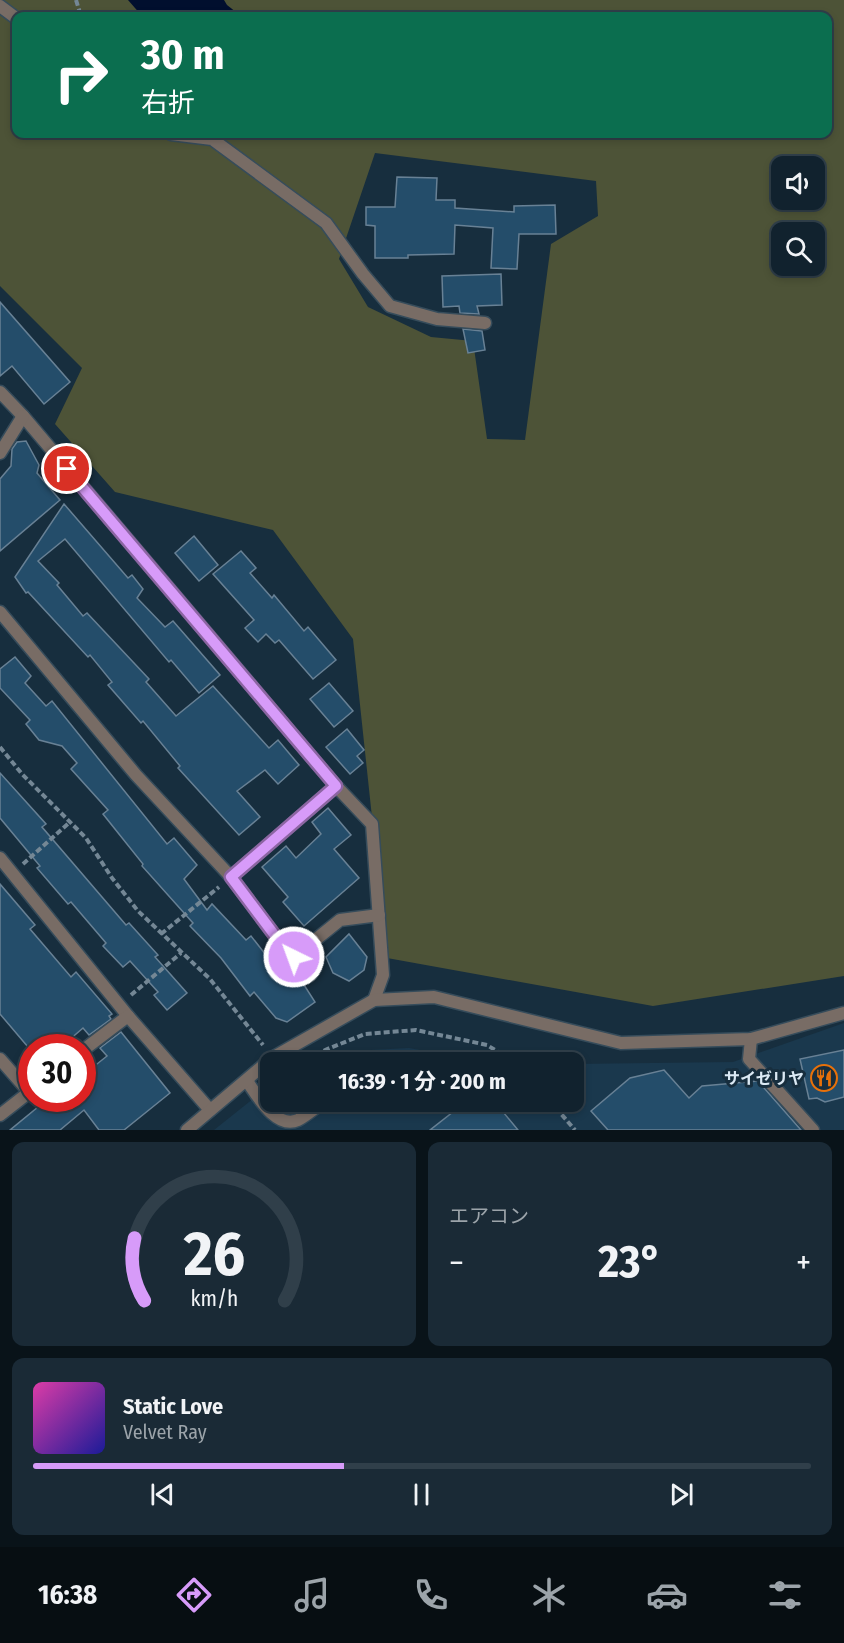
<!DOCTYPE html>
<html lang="ja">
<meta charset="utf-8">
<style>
body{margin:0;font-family:"Fira Sans Condensed","Noto Sans JP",sans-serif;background:#1a2a36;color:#f1f3f6;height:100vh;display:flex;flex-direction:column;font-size:22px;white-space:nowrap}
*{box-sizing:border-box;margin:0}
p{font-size:20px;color:#9ca4aa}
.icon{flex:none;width:33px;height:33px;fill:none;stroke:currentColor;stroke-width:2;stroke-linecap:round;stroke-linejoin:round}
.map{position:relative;height:1130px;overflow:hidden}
.sheet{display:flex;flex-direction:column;gap:12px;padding:12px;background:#091319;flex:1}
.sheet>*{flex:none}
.top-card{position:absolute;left:12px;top:12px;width:820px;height:126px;border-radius:12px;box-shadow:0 3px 9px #0003,0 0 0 2px #303f4a;background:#0b6e4f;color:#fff;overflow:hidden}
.buttons{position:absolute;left:771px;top:156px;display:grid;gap:12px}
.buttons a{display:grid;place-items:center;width:54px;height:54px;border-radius:12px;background:#11222e;box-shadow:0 3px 9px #0003,0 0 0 2px #303f4a;font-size:30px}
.speed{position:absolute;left:18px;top:1034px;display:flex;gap:12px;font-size:30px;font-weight:700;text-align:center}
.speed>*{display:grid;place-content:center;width:78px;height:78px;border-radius:50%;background:#11222e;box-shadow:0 3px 9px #0003,0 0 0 2px #303f4a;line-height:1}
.speed .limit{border:9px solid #d22;background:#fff;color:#111}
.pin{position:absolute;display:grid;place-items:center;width:51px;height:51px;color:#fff;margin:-26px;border:3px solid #fff;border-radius:50%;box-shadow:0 2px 6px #0007}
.me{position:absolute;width:66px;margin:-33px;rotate:318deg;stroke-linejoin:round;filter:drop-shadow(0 0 4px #0008)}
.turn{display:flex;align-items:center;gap:21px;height:126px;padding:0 30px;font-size:27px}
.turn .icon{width:78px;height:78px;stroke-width:2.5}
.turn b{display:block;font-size:42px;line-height:51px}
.big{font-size:45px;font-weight:700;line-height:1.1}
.sheet .widget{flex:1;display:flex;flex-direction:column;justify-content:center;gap:9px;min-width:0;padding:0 21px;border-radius:12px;background:#1a2a36}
.sheet .dial{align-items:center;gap:0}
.dial svg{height:156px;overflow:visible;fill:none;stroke:#303f4a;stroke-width:7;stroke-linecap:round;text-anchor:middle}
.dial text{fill:#f1f3f6;stroke:none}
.song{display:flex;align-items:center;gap:18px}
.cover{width:72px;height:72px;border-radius:9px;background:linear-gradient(135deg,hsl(320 70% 55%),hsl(240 70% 35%))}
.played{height:6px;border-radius:3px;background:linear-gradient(90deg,#d79bf9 40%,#303f4a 40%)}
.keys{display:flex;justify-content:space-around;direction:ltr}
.heat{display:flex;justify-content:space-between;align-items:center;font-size:33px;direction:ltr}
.sheet .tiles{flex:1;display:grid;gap:12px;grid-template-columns:1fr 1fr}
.widget:last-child{grid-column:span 2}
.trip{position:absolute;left:260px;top:1052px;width:324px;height:60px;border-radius:12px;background:#11222e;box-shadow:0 3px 9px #0003,0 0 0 2px #303f4a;font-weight:700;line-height:60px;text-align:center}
.dock{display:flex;height:96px;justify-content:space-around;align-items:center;background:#070e12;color:#9ca4aa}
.dock .icon{width:42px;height:42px}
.dock .selected{color:#d79bf9}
.dock b{font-size:27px;color:#f1f3f6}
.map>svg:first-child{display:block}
.built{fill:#1a384d}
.green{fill:#4d5337;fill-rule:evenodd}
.water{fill:#010f2e}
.building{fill:#244d6a;stroke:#688195;stroke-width:1.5}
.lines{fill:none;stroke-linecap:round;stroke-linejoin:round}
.service-casing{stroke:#364c5b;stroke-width:15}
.minor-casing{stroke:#364c5b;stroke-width:15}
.tertiary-casing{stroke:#364c5b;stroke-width:15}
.path{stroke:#748795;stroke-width:4;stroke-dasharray:6 3;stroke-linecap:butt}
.service{stroke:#786c65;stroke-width:12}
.minor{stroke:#786c65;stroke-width:12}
.tertiary{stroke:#786c65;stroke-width:12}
.route-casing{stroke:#8c65a2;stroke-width:15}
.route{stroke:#d79bf9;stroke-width:10}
.labels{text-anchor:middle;stroke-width:6;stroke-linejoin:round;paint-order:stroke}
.poi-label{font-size:16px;font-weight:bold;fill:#dbe9f4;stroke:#172e3e;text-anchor:end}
</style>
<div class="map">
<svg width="844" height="1130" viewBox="0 0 844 1130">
<rect width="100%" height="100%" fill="#172e3e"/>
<g class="built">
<polygon points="844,1023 844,1130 214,1130 263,1091 270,1088 270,1101 573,1101 573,1064 733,1062"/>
<polygon points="409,1048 474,1060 526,1062 327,1062 352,1051"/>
</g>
<path class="green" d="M0 0H844V976L653 1006 387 958 353 639 273 530 115 492 55 424 82 368 0 286ZM16 16H828V134H16ZM375 153 596 181 598 216 551 244 525 440 487 439 473 341 431 337 368 307 339 259ZM782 166H814V200H782ZM782 232H814V266H782Z"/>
<polygon class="water" points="128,0 224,0 227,5 241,16 142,16"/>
<g class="building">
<polygon points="397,177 437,178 436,200 455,200 455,208 514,212 514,206 555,205 556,234 519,234 517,269 491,268 493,228 455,225 454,254 408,255 408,258 375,258 375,226 366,225 366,207 395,207"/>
<polygon points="501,274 502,305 477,306 479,314 460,313 459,306 443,307 442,276"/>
<polygon points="0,302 70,382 44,404 12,366 0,376"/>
<polygon points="463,329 482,331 485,350 468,353"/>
<polygon points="26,441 39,465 37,473 60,500 0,551 0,479 11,466 12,449 17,442"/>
<polygon points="64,504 128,578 132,575 143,589 137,598 165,627 173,621 220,675 199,693 171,660 169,662 65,539 38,561 59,583 57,585 83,616 87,613 149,679 146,682 176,716 213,686 269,748 278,740 299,765 278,784 265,770 237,791 260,817 239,835 178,768 180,766 143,721 141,723 108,685 112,682 90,655 88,657 28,592 26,593 15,577"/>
<polygon points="194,536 218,565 199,581 175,553"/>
<polygon points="241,551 256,568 250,573 272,598 274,595 304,631 308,627 336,660 313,679 279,640 275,643 266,634 258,642 245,628 254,620 213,574"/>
<polygon points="15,657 31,676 25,683 46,706 52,701 167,844 174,838 197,865 184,879 207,910 212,904 246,940 251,936 287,982 299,977 315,1002 287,1022 276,1018 254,992 250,996 221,958 190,926 193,923 142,866 143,864 103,814 108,810 71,769 77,763 62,746 39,740 26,724 30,720 0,688 0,669"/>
<polygon points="329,683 353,711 334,727 310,699"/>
<polygon points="347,729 364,750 357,756 363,763 350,774 326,747"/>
<polygon points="0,773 46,824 42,827 126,925 129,923 158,955 155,957 187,993 167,1010 154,995 158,992 130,961 123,967 103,946 106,943 71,902 68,904 37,868 40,866 0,818"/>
<polygon points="328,808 351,835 334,849 359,878 304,926 283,902 288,897 262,867 286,846 296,858 321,834 312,822"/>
<polygon points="0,884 35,925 30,929 71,977 76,972 112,1014 109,1016 111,1019 89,1035 83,1028 61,1047 28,1047 0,1014"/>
<polygon points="349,934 367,957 364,970 349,981 333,973 326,957"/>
<polygon points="121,1032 170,1093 124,1130 99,1130 84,1110 60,1130 10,1130 49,1098 82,1098 82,1076 107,1056 100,1048"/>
<polygon points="844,1050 844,1097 825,1102 817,1098 809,1099 800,1059"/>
<polygon points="664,1070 689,1098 702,1086 758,1081 801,1130 608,1130 591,1111 630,1078"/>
<polygon points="467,1101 494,1101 518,1130 430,1130"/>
</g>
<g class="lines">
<defs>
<g id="service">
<polyline points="0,6 16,18"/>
<polyline points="171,134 212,139 326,223 363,274 390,306 437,319 485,323"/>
<polyline points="751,1039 749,1059 813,1130"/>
<path d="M247 1081C257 1095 276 1130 298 1120 307 1115 316 1107 325 1101"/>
</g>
<g id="minor">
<polyline points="0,392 23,416 336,786 372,824 383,975 374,1000"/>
<polyline points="0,453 23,416"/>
<polyline points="0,612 136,775 231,877 285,949 294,957 340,920 379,915"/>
<polyline points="0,858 128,1016 210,1110"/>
<polyline points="231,877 336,786"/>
<polyline points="82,1051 128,1016"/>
<polyline points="0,1059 29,1092"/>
<polyline points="0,1115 32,1090"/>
</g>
<polyline id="tertiary" points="187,1130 272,1058 374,1000 434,997 621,1043 751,1039 844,1013"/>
</defs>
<use href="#service" class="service-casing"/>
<use href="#minor" class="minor-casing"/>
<use href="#tertiary" class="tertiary-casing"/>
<g class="path">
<polyline points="76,0 81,16"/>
<polyline points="0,747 22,774 86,838 112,878 138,911 210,979 263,1045"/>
<polyline points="23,864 70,822"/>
<polyline points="161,934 219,887"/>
<polyline points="131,995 181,953"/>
<polyline points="310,1062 325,1050 365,1034 416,1030 487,1045 514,1062"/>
<polyline points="550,1101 575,1130"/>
</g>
<use href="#service" class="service"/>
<use href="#minor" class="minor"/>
<use href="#tertiary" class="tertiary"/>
</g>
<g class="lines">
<defs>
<polyline id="route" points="67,469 336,786 231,877 285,949 294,957"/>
</defs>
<use href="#route" class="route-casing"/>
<use href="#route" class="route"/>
</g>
<defs>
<symbol id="restaurant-ring" viewBox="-11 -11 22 22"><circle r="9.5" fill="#172e3e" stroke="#e8710a" stroke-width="1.5"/><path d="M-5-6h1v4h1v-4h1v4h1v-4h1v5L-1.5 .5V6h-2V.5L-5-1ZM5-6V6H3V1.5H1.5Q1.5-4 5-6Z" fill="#e8710a"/></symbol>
</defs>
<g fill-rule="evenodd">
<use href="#restaurant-ring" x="809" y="1063" width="30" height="30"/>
</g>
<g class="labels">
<g class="poi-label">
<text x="804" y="1084">サイゼリヤ</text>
</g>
</g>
</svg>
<div class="buttons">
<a><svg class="icon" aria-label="sound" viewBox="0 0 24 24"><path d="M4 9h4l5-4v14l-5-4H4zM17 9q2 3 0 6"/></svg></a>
<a><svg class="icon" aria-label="search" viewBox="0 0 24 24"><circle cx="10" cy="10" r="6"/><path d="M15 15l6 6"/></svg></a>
</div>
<div class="speed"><div class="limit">30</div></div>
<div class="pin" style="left:67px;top:469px;background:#d93025"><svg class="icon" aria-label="arrive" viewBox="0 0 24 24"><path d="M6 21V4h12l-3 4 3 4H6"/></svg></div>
<svg class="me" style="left:294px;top:957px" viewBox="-20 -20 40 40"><circle r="17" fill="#d79bf9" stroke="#fff" stroke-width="3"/><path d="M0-11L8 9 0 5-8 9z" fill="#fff"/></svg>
<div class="trip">16:39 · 1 分 · 200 m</div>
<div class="top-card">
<div class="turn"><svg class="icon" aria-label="right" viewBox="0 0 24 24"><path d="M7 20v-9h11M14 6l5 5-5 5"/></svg><div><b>30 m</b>右折</div></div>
</div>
</div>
<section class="sheet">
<div class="tiles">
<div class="widget dial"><svg viewBox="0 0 100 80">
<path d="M14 69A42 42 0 1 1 86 69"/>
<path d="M14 69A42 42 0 0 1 9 37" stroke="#d79bf9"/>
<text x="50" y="56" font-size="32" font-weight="700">26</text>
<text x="50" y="72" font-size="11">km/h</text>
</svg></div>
<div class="widget"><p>エアコン</p>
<div class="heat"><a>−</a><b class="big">23°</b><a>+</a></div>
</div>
<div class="widget">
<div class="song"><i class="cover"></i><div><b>Static Love</b><p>Velvet Ray</p></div></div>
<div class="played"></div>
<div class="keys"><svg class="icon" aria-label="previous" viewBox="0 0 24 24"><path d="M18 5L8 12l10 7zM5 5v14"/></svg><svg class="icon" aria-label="pause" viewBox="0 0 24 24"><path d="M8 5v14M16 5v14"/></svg><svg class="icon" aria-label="next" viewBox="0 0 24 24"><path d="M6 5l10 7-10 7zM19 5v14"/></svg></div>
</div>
</div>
</section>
<nav class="dock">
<b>16:38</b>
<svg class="icon selected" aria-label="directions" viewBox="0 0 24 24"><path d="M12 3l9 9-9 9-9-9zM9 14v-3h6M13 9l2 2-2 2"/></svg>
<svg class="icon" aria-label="music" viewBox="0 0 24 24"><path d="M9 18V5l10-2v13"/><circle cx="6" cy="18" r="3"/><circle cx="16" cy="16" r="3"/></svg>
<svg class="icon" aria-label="phone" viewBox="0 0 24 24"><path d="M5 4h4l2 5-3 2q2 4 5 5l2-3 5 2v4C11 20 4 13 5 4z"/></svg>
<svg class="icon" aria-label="climate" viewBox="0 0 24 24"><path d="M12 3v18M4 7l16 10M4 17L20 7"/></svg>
<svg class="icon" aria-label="car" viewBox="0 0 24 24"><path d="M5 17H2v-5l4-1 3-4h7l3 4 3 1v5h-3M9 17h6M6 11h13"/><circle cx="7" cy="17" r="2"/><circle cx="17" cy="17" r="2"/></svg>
<svg class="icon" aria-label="filters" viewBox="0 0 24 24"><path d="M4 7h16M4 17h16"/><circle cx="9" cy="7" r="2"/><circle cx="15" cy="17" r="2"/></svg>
</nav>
